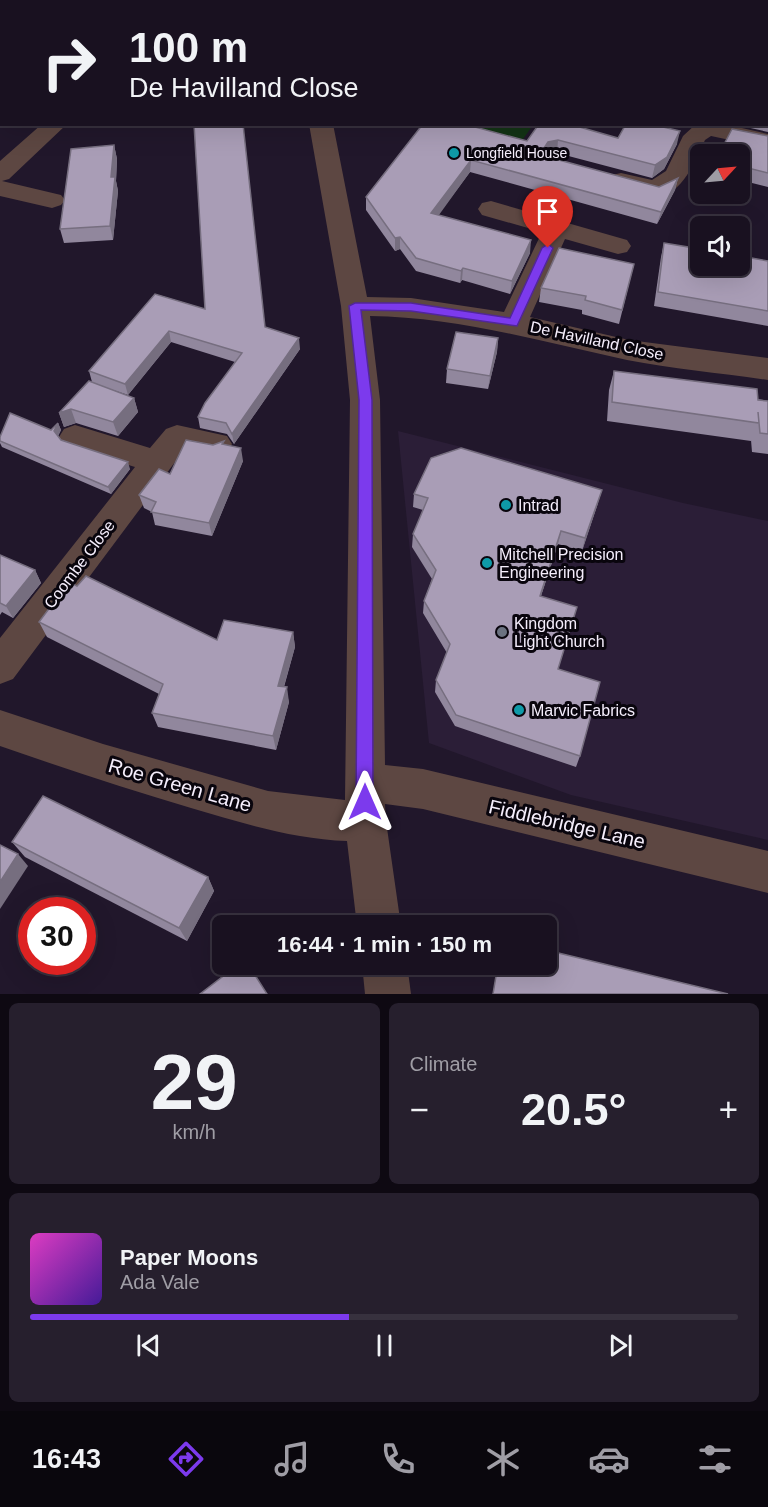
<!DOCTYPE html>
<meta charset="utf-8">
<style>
body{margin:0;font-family:Helvetica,sans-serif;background:#261f2d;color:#f1f3f6;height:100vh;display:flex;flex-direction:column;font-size:22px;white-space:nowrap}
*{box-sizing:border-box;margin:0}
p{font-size:20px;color:#9f9da5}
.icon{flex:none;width:33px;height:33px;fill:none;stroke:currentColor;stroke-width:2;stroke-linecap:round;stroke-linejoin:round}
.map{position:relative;height:994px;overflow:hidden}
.panel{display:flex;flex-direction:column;gap:9px;padding:9px;background:#0e0912;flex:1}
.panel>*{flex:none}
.top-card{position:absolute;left:0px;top:0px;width:768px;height:126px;box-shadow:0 6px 24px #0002,0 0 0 2px #37313e;background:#191120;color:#f1f3f6;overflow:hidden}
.needle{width:39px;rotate:64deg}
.buttons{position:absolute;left:690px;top:144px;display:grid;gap:12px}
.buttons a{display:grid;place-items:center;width:60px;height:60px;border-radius:9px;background:#191120;box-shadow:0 6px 24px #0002,0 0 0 2px #37313e;font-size:30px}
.speed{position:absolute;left:18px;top:897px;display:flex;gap:12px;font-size:30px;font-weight:700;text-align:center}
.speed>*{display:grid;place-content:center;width:78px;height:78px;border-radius:50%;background:#191120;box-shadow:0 6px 24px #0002,0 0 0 2px #37313e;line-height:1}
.speed .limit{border:9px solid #d22;background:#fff;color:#111}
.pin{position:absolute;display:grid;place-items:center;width:51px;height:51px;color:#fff;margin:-62px -26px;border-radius:50% 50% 50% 0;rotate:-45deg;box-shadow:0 0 6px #0007}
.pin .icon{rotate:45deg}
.me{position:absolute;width:66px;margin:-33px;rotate:0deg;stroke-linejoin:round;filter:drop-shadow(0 0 4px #0008)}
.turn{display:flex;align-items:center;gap:21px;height:126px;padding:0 30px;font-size:27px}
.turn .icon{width:78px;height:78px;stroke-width:2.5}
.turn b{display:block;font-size:42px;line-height:51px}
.big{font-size:45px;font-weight:700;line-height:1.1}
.panel .tile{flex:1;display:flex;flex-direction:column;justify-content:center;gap:9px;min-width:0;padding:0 21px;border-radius:9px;background:#261f2d}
.panel .dial{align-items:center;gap:0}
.dial b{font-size:78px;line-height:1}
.song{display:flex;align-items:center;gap:18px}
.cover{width:72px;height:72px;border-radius:9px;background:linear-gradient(135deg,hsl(310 70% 55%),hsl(260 70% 35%))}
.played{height:6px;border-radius:3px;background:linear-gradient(90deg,#7c3aed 45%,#37313e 45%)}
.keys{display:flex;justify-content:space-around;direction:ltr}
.heat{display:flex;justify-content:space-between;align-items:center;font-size:33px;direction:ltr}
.panel .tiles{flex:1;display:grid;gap:9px;grid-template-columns:1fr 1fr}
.tile:last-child{grid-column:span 2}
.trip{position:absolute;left:212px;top:915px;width:345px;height:60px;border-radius:9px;background:#191120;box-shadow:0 6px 24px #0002,0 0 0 2px #37313e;font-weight:700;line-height:60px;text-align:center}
.menu{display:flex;height:96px;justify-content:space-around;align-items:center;background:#0a070d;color:#9f9da5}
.menu .icon{width:42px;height:42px}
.menu .selected{color:#7c3aed}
.menu b{font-size:27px;color:#f1f3f6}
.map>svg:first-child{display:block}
.built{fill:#2b1e37}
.green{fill:#133315}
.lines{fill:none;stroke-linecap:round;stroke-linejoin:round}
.highway-tunnel{stroke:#41374a;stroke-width:23;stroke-dasharray:23 11;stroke-linecap:butt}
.minor{fill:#5d4742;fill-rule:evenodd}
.wall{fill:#91879d}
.shaded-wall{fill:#766e7f}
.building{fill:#a99db6;stroke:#766e7f;stroke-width:1.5}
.route{fill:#7c3aed;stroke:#51269a;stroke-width:1.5}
.culture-dot{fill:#0f9aa8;stroke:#09050d;stroke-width:2}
.worship-dot{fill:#6b7280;stroke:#09050d;stroke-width:2}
.labels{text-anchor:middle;stroke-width:6;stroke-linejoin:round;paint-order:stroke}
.far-poi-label{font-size:14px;fill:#f5eefc;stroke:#09050d;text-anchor:start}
.street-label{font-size:16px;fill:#f5eefc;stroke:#09050d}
.poi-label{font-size:16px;fill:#f5eefc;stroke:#09050d;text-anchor:start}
.near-street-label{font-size:20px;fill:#f5eefc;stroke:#09050d}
</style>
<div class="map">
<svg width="768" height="994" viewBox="0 0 768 994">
<rect width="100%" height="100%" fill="#21172b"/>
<polygon class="built" points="398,431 683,503 768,521 768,840 571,795 429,743"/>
<polygon class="green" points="450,125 533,125 521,142"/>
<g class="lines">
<polyline class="highway-tunnel" points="238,0 269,2"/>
<g class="minor">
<rect x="7" y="0" width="20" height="2"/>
<polygon points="256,0 277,0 255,2"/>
<polygon points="759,0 768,0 768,12 766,2 758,2"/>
<rect x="0" y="25" width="2" height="12"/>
<polygon points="42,124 67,124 9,179 2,181 61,195 65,200 61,205 52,208 0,196 0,161"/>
<path d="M309 124H333L367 297 411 298 504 312 542 232 482 215 478 209 482 203 491 201 627 240 631 246 627 252 618 254 565 239 530 317 629 340 768 358V380C721 373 673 369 627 360 542 342 458 317 370 316L380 400 385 765 423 769 768 851V893L423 809 385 804 386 821 401 926H357L347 841C293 839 242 823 191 808 127 789 63 768 0 746V710L103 744 268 791 345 800 350 400 341 306Z"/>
<path d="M696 124H724L768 134V148L711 136 705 140C696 159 681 199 654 196 640 194 626 189 612 185L609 180 612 175 621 173 652 180 666 171 683 136Z"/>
<polygon points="75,425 150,448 166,429 177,425 227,436 232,444 227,452 216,456 184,450 13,679 0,684 0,638 135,467 64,445 59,437 64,429"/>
<polygon points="362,964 407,964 411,994 365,994"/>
</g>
</g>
<g class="wall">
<rect x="24" y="0" width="225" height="2"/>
<polygon points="766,84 768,84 768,132 737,125 766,124"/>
<polygon points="423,124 527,141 618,138 626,124 669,124 667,128 677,144 664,169 652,178 557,153 547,155 548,157 659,187 678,178 675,190 657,224 470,172 438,215 530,253 510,294 462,280 460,283 416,271 400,249 395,251 366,210 366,197"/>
<polygon points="768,136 768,187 740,180 740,154"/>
<polygon points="114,145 117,159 116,181 118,191 113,240 64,243 60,229"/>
<polygon points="664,243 768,261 768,326 654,306 661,257"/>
<polygon points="634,264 619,324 582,314 582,310 539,302 541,288"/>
<polygon points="155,294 265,327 300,349 234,444 227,434 200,428 198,417 235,362 171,342 128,395 104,387 134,398 138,412 118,436 76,423 64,427 59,413 92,382 89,371"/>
<polygon points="498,338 497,352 488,389 446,383 447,369"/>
<polygon points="614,371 768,401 768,454 752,452 751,440 751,441 607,421 609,390"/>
<polygon points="58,423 61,430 58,436 61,440 130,469 111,494 2,447 0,443 0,437 51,430"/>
<polygon points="213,445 225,445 243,461 212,536 155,525 152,512 144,508 139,495"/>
<polygon points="414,494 598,503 582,551 558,544 541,596 580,756 576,767 455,726 435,692 436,680 447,653 423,613 424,601 432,579 412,547 413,534 423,510 413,507"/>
<polygon points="0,555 35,570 41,583 13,618 2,612 0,615"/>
<polygon points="39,622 217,640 293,632 295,647 284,687 289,702 276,750 158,727 152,713 159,694 47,637"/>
<polygon points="12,842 208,877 214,891 187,941 25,857"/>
</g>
<g class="shaded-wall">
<polygon points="680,131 677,144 664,169 652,178 655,165"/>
<polygon points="558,140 557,153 547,155 544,148 548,142"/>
<polygon points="114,145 117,159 116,181 118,191 113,240 110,226 111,177"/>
<polygon points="471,160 470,172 431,226 431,213"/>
<polygon points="678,178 675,190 657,224 661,212"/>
<polygon points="400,237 400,249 395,251 395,238"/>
<polygon points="531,240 530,253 510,294 512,281"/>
<polygon points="463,268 462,280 460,283 461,271"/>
<polygon points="169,331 171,342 128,395 125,384"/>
<polygon points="299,338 300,349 234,444 232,434"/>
<polygon points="498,338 497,352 488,389 490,376"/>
<polygon points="134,398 138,412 118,436 113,422"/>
<polygon points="71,409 76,423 64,427 59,413"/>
<polygon points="58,423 61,430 57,438 54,431"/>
<polygon points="241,448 243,461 212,536 209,523"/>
<polygon points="128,462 130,469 111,494 108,487"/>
<polygon points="602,490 598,503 582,551 585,538"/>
<polygon points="561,531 558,544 537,608 540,596"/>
<polygon points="35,570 41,583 13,618 6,606"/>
<polygon points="293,632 295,647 280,700 278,686"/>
<polygon points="287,687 289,702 276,750 273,736"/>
<polygon points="18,854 28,866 0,909 0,882"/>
<polygon points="208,877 214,891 187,941 179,928"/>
</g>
<g class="building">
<polygon points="93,0 242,0 241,2 103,2 103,1"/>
<polygon points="695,0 735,0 734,2 696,2"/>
<polygon points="766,84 768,84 768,119 766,118"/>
<polygon points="194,124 243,124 265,327 299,338 232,434 226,423 198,417 205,403 242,353 169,331 125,384 89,371 155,294 205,309"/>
<polygon points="423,124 464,124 527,141 539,124 569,124 618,138 626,124 665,124 663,127 680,131 667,157 655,165 558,140 548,142 544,148 548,157 659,187 678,178 661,212 471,160 431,213 531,240 512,281 463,268 461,271 416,258 400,237 395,238 366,197"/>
<polygon points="732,129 768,136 768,173 740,166 740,154 719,154"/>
<polygon points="114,145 111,177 115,177 110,226 60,229 71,149"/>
<polygon points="664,243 700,249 700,266 740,266 740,256 768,261 768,311 658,292"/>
<polygon points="559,248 634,264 622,310 585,300 586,296 541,288"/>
<polygon points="456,332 498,338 490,376 447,369"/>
<polygon points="614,371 757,389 758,400 768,401 768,434 760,433 758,412 759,423 612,402"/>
<polygon points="89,381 134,398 113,422 71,409 59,413"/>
<polygon points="10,413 51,430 58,423 54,431 61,440 128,462 108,487 0,441 0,437"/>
<polygon points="186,440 213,445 224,441 222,444 241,448 209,523 151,512 156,502 139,495 159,469 170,474"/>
<polygon points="461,448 602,490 585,538 561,531 540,596 577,607 558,669 600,682 580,756 456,715 436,680 450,644 424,601 436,570 413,534 428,498 414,494 431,458"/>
<polygon points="0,555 35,570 6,606 0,603"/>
<polygon points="86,576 217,640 224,620 293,632 278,686 287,687 273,736 152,713 163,684 39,622 69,582 77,586"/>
<polygon points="43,796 208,877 179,928 12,842"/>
<polygon points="0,845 18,854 0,882"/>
<polygon points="546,950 728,994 493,994 498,964 546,964"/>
<polygon points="239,964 248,964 267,994 200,994"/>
</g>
<polygon class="route" points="548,244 553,248 517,326 411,311 361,310 372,400 373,802 371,807 365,810 359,807 356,802 359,400 349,306 355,303 411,303 510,318 542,248"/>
<g class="culture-dot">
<circle cx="454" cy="153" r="6"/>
<circle cx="506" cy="505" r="6"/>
<circle cx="487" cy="563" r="6"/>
<circle cx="519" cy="710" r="6"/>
</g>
<circle class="worship-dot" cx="502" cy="632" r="6"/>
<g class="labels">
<g class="far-poi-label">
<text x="466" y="158">Longfield House</text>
</g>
<g class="street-label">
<text transform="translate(597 340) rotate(12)" y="6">De Havilland Close</text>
<text transform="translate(79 564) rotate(-53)" y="6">Coombe Close</text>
</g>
<g class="poi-label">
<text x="518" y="511">Intrad</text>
<text x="499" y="560">Mitchell Precision<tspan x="499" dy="18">Engineering</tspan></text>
<text x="514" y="629">Kingdom<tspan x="514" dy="18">Light Church</tspan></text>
<text x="531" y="716">Marvic Fabrics</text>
</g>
<g class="near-street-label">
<text transform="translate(180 785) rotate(16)" y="7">Roe Green Lane</text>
<text transform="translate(567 824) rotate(13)" y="7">Fiddlebridge Lane</text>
</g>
</g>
</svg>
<div class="buttons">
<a><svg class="needle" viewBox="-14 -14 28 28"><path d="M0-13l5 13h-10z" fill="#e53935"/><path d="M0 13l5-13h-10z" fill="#9f9da5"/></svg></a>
<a><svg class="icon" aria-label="sound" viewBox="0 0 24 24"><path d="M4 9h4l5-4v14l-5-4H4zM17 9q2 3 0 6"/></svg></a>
</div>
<div class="speed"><div class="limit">30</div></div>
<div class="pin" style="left:548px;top:248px;background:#d93025"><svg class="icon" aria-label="arrive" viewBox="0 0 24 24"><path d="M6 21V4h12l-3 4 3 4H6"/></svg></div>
<svg class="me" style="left:365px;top:802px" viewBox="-20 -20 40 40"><path d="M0-17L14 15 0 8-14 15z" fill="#7c3aed" stroke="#fff" stroke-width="4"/></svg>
<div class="trip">16:44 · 1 min · 150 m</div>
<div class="top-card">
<div class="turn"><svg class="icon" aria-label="right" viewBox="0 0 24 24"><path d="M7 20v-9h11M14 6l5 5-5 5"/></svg><div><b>100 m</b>De Havilland Close</div></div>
</div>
</div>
<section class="panel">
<div class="tiles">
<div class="tile dial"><b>29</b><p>km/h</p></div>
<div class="tile"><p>Climate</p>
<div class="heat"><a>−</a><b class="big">20.5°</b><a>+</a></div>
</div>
<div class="tile">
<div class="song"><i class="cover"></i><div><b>Paper Moons</b><p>Ada Vale</p></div></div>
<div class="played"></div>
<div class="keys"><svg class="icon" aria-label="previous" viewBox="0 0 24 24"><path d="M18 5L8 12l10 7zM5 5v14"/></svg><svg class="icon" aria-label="pause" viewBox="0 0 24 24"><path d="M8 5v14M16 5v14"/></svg><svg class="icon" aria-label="next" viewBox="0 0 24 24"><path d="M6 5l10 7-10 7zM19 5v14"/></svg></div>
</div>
</div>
</section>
<nav class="menu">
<b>16:43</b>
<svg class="icon selected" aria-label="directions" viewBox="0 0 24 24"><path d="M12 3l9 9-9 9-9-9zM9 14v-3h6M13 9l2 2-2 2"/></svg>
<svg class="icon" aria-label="music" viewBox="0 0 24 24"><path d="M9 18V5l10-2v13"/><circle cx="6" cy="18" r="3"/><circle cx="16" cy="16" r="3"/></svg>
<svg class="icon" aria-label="phone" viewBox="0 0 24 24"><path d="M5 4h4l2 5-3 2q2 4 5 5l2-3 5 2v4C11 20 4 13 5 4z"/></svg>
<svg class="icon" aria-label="climate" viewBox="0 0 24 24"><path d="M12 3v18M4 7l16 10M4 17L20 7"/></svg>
<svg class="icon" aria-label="car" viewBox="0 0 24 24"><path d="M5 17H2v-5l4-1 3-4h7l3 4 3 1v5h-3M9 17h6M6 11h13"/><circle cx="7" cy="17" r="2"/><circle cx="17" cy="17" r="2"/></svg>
<svg class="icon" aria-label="filters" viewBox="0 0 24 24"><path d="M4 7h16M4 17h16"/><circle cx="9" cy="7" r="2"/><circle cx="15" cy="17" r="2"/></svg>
</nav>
